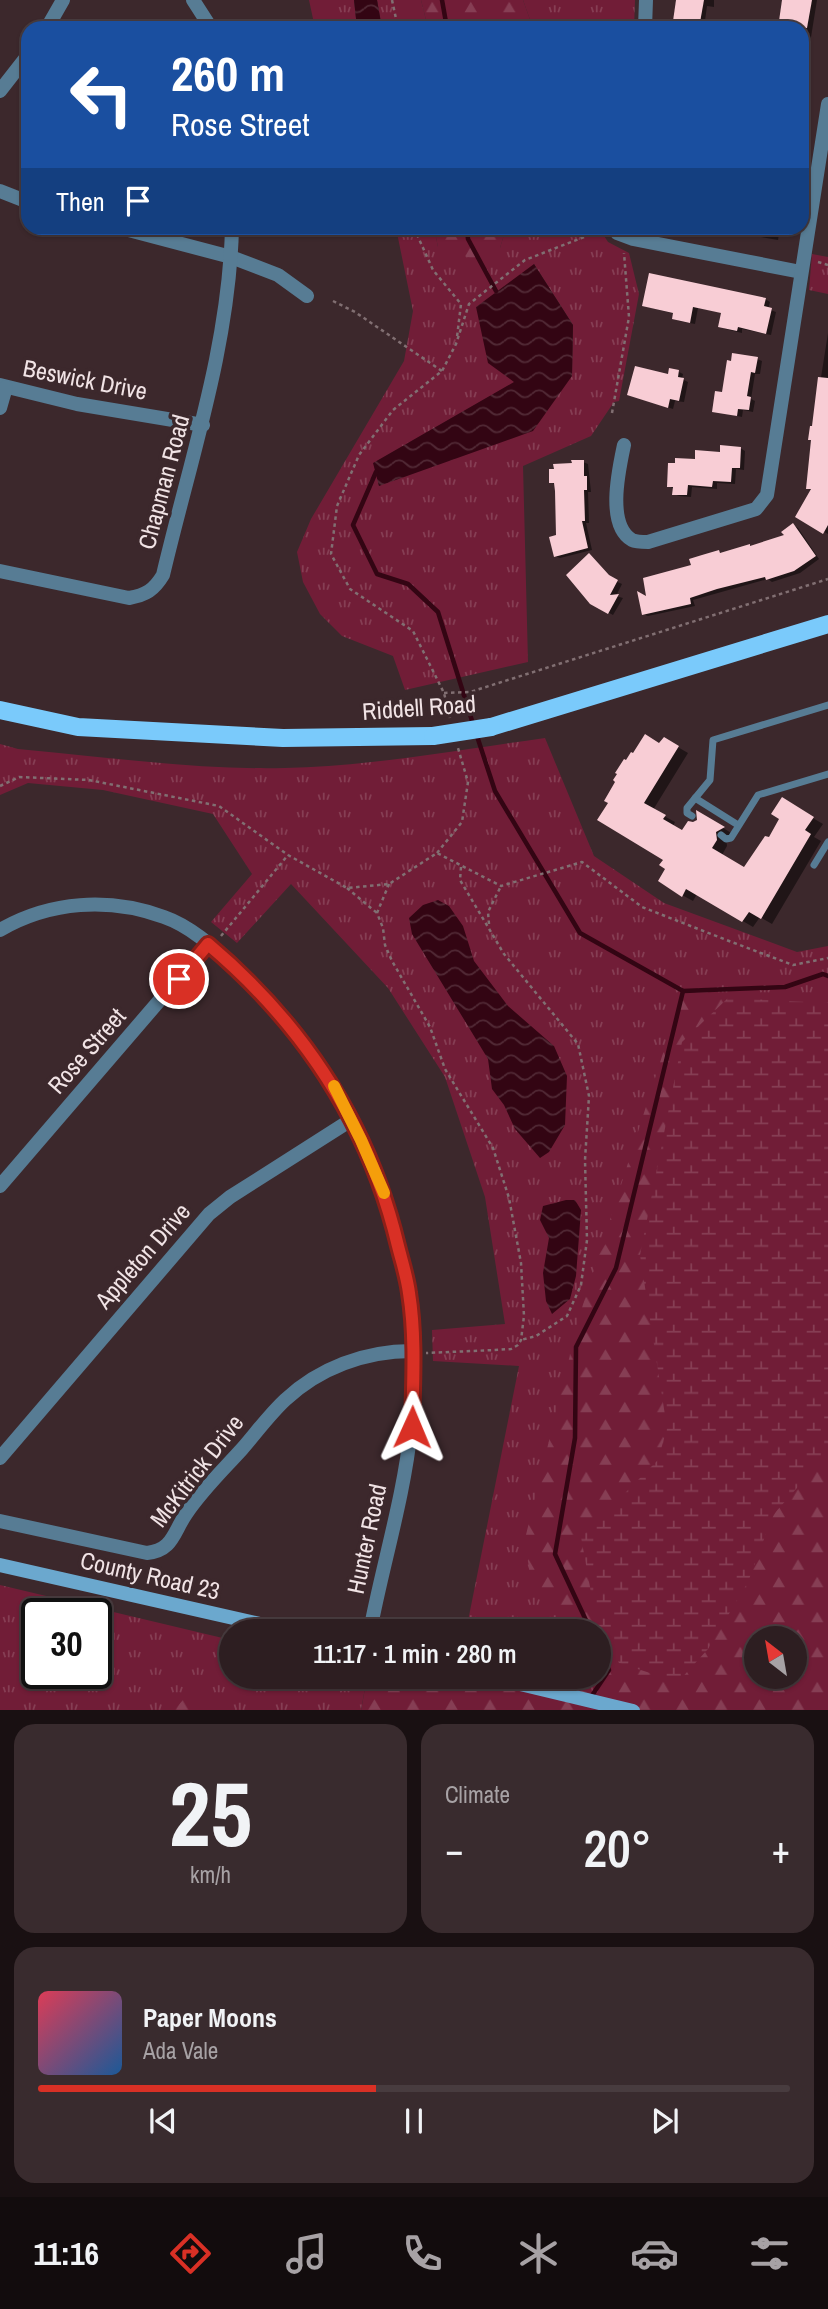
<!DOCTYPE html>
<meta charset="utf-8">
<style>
body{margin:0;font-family:"Archivo Narrow",sans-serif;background:#392b2e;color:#f1f3f6;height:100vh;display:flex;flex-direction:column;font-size:26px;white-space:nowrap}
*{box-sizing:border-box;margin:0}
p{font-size:23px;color:#a7a2a5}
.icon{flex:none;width:38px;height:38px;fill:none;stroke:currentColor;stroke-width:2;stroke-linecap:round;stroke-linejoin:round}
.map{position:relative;height:1710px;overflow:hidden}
.details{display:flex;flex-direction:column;gap:14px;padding:14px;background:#191012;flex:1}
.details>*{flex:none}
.banner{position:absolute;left:21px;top:21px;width:788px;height:214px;border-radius:21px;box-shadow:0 2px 5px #0004,0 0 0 2px #483c3f;background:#1a4fa0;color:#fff;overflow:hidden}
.needle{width:46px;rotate:329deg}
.controls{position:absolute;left:744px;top:1626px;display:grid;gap:14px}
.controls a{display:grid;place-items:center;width:63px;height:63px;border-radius:50%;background:#2d1e21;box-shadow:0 2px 5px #0004,0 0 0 2px #483c3f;font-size:35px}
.speed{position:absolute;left:21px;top:1598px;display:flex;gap:14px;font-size:35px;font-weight:700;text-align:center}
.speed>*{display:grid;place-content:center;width:91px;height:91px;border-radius:50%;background:#2d1e21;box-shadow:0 2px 5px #0004,0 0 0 2px #483c3f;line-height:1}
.speed .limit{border:4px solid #111;border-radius:10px;background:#fff;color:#111}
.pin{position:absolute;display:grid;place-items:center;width:60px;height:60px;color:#fff;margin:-30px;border:4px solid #fff;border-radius:50%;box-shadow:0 2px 7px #0007}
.me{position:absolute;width:77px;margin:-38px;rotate:1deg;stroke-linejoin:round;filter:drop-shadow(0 0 5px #0008)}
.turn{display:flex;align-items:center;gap:24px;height:147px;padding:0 35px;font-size:32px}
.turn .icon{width:91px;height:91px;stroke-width:2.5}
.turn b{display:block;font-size:49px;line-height:60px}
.then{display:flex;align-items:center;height:66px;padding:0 35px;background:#0003;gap:14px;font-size:26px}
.big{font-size:52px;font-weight:600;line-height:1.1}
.details .widget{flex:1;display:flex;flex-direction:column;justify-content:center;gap:10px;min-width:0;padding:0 24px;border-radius:21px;background:#392b2e}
.details .dial{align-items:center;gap:0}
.dial b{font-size:91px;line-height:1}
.song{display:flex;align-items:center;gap:21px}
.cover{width:84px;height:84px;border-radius:10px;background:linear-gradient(135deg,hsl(350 70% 55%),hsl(210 70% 35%))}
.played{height:7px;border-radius:4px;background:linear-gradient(90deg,#d93025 45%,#483c3f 45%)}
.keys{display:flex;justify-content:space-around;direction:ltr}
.heat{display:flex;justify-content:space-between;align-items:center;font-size:38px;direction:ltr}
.details .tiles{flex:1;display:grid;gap:14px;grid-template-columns:1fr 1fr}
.widget:last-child{grid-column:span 2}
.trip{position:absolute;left:219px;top:1619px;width:392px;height:70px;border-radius:35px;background:#2d1e21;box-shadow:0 2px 5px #0004,0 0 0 2px #483c3f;font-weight:600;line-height:70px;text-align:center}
.menu{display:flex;height:112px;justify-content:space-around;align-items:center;background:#120c0d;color:#a7a2a5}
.menu .icon{width:49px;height:49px}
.menu .current{color:#d93025}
.menu b{font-size:32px;color:#f1f3f6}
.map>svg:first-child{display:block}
.grass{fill:url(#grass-tufts);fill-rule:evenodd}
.forest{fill:url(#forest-firs);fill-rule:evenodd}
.wetland{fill:url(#wetland-marsh)}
.water{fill:url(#water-waves)}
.shadow{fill:#0007}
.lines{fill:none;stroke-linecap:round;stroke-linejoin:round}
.stream{stroke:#330513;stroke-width:4.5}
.building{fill:#f8cdd5}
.path{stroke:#816f72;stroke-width:2.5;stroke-dasharray:3.5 3.5;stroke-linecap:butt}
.lane{stroke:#577c94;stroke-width:7}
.street{stroke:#577c94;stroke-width:14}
.secondary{stroke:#6ba8ce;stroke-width:14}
.primary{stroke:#7acafb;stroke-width:18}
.primary-bridge{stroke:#7acafb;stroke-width:18}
.route-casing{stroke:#8d1f18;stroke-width:18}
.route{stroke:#d93025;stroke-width:12}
.slow{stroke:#f59e0b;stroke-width:12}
.labels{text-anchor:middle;stroke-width:7;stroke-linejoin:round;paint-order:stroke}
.street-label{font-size:24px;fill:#f1e3e5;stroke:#3c282c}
</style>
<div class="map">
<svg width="828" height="1711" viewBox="0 0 828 1711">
<defs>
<pattern id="grass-tufts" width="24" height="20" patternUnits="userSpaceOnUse" patternTransform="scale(1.75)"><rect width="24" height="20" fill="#711d37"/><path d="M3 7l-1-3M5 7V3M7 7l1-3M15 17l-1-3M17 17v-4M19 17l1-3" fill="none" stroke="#863e54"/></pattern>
<pattern id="forest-firs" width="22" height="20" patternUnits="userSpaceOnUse" patternTransform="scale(1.75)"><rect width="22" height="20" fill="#711d37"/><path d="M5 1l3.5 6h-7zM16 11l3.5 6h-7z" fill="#863e54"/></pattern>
<pattern id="wetland-marsh" width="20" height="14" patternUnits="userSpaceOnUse" patternTransform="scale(1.75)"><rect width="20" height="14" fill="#711d37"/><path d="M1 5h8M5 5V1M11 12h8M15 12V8" fill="none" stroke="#863e54"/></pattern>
<pattern id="water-waves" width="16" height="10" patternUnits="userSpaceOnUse" patternTransform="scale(1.75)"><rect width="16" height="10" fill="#330513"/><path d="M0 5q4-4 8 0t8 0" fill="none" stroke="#512935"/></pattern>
</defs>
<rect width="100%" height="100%" fill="#3c282c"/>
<g class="grass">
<polygon points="309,0 354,0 357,28 315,28"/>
<polygon points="377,0 421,0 428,28 382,28"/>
<polygon points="523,0 635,0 634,28 533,28"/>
<path d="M396 228H434L438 247 500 248 506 228H599L608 242 629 253 639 294 619 401 614 402 591 436 523 466 528 662 405 690 393 656 342 636 320 614 303 582 297 552 311 519 404 361 413 311ZM534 264 573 325 572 376 379 486 374 463 515 382Z"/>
<polygon points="812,254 828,257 828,294 809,290"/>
<path d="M545 738 594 856 664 903 797 952 828 946V1710L598 1695 531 1677 598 1676V1631H466L519 1366 433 1361 432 1330 505 1324 485 1197 445 1077 388 988 291 884 237 943 211 922 252 874 213 814 103 790 28 783 0 795V744L18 749C107 757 196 770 285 768 372 766 459 750 545 738ZM756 1638H794V1676H756Z"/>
<path d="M0 1585 231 1640V1676L367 1677 361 1710H0ZM37 1614H96V1673H37Z"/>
</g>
<g class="forest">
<polygon points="421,0 523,0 533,28 428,28"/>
<polygon points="434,228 506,228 500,248 476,260 438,247"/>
<path d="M685 984 778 1012 828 1015V1710L361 1711 367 1677H531L598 1695V1631H570L533 1585 524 1543 580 1314ZM756 1638H794V1676H756Z"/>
<polygon points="191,1691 208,1704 207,1710 174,1710"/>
</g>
<polygon class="wetland" points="728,998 828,1003 828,1453 773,1515 748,1582 708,1649 678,1682 619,1663 597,1626 581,1537 658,1460 667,1428 640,1255 682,1042"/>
<g class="water">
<polygon points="354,0 377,0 382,28 357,28"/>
<polygon points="534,264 573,325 572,376 533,431 379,486 373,463 514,382 488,363 476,307"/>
<polygon points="438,900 449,906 463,926 474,961 508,1006 554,1046 567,1076 565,1125 549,1152 540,1158 515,1129 504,1105 492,1089 488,1059 412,934 409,918 423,905"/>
<polygon points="566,1200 575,1200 581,1210 576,1276 570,1299 552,1314 546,1301 543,1273 549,1238 540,1220 543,1206"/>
</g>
<g class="shadow">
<polygon points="678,0 714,0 714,7 707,6 704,28 673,28"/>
<polygon points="784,0 817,0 802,93 802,28 771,28 772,22 780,23"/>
<polygon points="745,228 780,228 778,240 749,235 744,233"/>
<polygon points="765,299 770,302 768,309 776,312 771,335 742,329 742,333 725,329 720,326 723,313 698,308 695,324 679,321 674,318 675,314 644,306"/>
<polygon points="828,333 828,534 798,517 813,491 807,488 813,428"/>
<polygon points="757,359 762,361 760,374 755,374 751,399 755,401 753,412 743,410 742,417 714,411 723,394"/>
<polygon points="679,372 683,374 682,379 688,382 684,402 675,401 673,409 629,395"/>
<polygon points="740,448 745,451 744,470 736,469 735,484 717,483 717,489 692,487 691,497 679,496 674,494 674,489 669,486 696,460"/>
<polygon points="583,462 588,464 591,492 588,492 589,523 586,523 592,550 560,558 555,556 558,537 556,485 551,482"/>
<polygon points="793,525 798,528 819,559 800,573 772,582 768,579 693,600 695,606 648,616 643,614 648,599 693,566 719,552 723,554 787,536"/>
<polygon points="589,556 613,580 622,584 616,596 623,598 613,615 591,603"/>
<polygon points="664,739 688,753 653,810 675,822 673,826 683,832 699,821 698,813 733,834 726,837 727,846 722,855 745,869 770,839 782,818 782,800 823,824 814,837 821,841 772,924 760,917 753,927 697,894 693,901 682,895 667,868 665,859 600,819"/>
</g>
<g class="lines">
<g class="stream">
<polyline points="442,0 447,28"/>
<polyline points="467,228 468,239 496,291"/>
<polyline points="376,472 353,525 377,574 408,584 438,612 473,724"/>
<polyline points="476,733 495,791 580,933 683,991 785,987 823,974 828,976"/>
<polyline points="591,1631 555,1554 575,1438 576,1347 616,1268 683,991"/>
<polyline points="591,1697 609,1670 598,1648"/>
</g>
</g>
<g class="building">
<polygon points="676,0 704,0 699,28 672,28"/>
<polygon points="782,0 812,0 807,28 778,28"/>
<polygon points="649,273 766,298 764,306 772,308 766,334 738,327 737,331 718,327 721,313 693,307 690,323 672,319 673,313 642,306"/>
<polygon points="732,353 758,357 755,373 751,372 747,396 751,397 749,410 738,409 737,416 712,412 715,391 722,392 727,360 731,361"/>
<polygon points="635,366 668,374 669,368 679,370 678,377 684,378 679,401 670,399 668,408 627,395"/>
<polygon points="818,377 828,378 828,525 823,534 795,517 811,489 806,489 811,440 808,440 810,426 812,426"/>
<polygon points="720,445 741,447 740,468 732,468 731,482 713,481 712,487 688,485 687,495 672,495 673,487 667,487 668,463 675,463 675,458 695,459 695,450 720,452"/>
<polygon points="571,460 584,460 584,476 587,476 587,490 584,490 585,521 582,521 588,548 554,557 549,537 556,535 555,491 554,483 549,483 549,469 554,469 553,464 572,463"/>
<polygon points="793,523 816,556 794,571 766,580 765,577 717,589 690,598 691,604 642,615 637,591 646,596 643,578 691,565 689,559 702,555 719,550 720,553 750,544 750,546 784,535 781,532"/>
<polygon points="589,553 609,575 618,580 610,595 619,594 608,614 590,604 566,575"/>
<polygon points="645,734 659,743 664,737 679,746 644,803 666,815 663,819 682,830 688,821 693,822 697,820 696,810 725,827 716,832 717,840 712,848 744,867 765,836 769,837 779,819 771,814 782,797 814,817 805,830 811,834 761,919 749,912 742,922 686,889 682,897 658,881 665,869 659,865 663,860 597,820 608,803 604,801 615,782 613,780 617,774 615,773 624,759 626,760 631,752 633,753"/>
</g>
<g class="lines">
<g class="path">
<polyline points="392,0 398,28"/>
<polyline points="414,228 433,270 461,304 457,337"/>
<polyline points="818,262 828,265"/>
<polyline points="333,301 355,312 442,371"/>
<polyline points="612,413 629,317 624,253"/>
<polyline points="444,693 470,692 828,579"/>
<polyline points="450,718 444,693 413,631 350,589 331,554 337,506 359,455 393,410 442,371 456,344 469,304 525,260 597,232"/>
<polyline points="0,786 19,777 89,780 219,806 288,855 347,888 389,884 437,853 501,886 582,862 642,907 729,941 793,965 828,958"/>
<polyline points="437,853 462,822 468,782 458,748"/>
<polyline points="461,867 460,880 504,954 578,1044 589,1096 585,1160 587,1240 581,1285 567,1316 536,1336 521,1340"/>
<polyline points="389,884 377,913 383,928 385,945 392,961 430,1027 445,1069 493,1148 509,1198 521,1263 524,1316 521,1340 518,1345 511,1349 495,1350 426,1353"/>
<polyline points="347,888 377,913"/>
<polyline points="489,924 488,912 501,886"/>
<polyline points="221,936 288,855"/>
</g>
<g class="lane">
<polyline points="695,798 738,825"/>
<polyline points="692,816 687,813 687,808 710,780 713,740 828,705"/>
<polyline points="721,835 726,839 731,838 758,795 828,774"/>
<polyline points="814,865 828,842"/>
</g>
<g class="street">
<polyline points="193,0 211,28"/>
<polyline points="47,28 63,0"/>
<polyline points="645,28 646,0"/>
<polyline points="0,91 28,55"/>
<polyline points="0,191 28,202"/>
<polyline points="121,228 231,257 278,275 307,296"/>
<polyline points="614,228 617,233 633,239 801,272"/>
<polyline points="0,385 77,404 203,425"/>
<polyline points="0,408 6,387"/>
<path d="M624 445C619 469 606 525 632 540 636 542 643 542 648 542L756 509 767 495 828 104"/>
<path d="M0 571 129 598C146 595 154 590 163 575 190 460 229 347 232 228"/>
<path d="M0 930C50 901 109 897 164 917 190 926 213 947 233 965 316 1041 373 1139 399 1249 403 1264 408 1280 410 1296 414 1338 416 1386 411 1428 404 1497 383 1563 370 1631"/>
<polyline points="0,1186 208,944"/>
<polyline points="0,1458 209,1214 230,1197 351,1120"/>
<path d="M0 1521 147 1553C173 1550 173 1533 186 1514 202 1490 223 1470 242 1449 256 1433 269 1415 285 1400 319 1368 365 1351 412 1351"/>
</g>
<g class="secondary">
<polyline points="0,1565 291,1631"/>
<polyline points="487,1676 633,1711"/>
</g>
<g class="primary">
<polyline points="0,710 78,727 283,738 433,736"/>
<polyline points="491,727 828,624"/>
</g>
<polyline class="primary-bridge" points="433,736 491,727"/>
</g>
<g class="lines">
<defs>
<path id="route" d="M179 979 208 944C304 1025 369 1124 398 1246 402 1262 407 1277 409 1293 416 1337 413 1383 412 1427"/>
</defs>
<use href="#route" class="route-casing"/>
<use href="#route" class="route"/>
<polyline class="slow" points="334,1086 361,1140 384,1193"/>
</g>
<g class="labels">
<g class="street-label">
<text transform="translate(85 380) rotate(11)" y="8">Beswick Drive</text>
<text transform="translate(164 482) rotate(-75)" y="8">Chapman Road</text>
<text transform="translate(419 708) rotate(-4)" y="8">Riddell Road</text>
<text transform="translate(87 1051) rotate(-49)" y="8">Rose Street</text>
<text transform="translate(143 1256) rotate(-49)" y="8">Appleton Drive</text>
<text transform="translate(197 1471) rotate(-52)" y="8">McKitrick Drive</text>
<text transform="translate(367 1539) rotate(-78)" y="8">Hunter Road</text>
<text transform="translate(150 1576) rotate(13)" y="8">County Road 23</text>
</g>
</g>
</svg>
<div class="controls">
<a><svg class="needle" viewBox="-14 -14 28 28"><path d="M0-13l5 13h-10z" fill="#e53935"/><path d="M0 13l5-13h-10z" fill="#a7a2a5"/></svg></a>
</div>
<div class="speed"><div class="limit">30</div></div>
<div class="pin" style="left:179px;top:979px;background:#d93025"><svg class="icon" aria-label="arrive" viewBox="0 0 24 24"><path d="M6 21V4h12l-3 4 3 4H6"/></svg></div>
<svg class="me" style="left:412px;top:1427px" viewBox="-20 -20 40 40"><path d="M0-17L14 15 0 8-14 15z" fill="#d93025" stroke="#fff" stroke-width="4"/></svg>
<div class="trip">11:17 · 1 min · 280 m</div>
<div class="banner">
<div class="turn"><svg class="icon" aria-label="left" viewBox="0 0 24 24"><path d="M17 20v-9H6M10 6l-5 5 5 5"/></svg><div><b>260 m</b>Rose Street</div></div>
<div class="then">Then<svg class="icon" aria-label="arrive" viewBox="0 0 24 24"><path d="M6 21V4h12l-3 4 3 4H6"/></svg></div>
</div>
</div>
<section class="details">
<div class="tiles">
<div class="widget dial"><b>25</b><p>km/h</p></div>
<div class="widget"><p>Climate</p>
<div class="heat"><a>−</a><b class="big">20°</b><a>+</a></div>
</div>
<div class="widget">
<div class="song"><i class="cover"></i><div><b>Paper Moons</b><p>Ada Vale</p></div></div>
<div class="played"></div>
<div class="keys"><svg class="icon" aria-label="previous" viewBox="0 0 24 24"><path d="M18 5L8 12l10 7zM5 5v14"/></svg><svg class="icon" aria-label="pause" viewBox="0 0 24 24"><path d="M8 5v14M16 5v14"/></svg><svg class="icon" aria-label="next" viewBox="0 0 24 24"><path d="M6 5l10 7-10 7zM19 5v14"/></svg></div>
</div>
</div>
</section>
<nav class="menu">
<b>11:16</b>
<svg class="icon current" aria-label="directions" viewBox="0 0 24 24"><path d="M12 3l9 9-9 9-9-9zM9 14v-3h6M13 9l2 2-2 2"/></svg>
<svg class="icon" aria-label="music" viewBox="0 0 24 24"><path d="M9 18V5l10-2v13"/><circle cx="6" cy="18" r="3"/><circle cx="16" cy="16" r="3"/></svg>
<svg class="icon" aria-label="phone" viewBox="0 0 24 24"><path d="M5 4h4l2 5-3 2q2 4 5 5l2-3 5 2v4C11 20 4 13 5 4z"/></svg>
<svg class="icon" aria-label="climate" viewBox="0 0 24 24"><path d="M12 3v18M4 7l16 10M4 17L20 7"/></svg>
<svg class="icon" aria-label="car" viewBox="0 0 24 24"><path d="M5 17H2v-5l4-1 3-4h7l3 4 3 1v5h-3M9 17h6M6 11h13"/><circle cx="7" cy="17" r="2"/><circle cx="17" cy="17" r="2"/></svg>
<svg class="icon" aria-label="filters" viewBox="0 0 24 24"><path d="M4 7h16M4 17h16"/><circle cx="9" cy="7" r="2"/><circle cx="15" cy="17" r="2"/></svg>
</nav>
